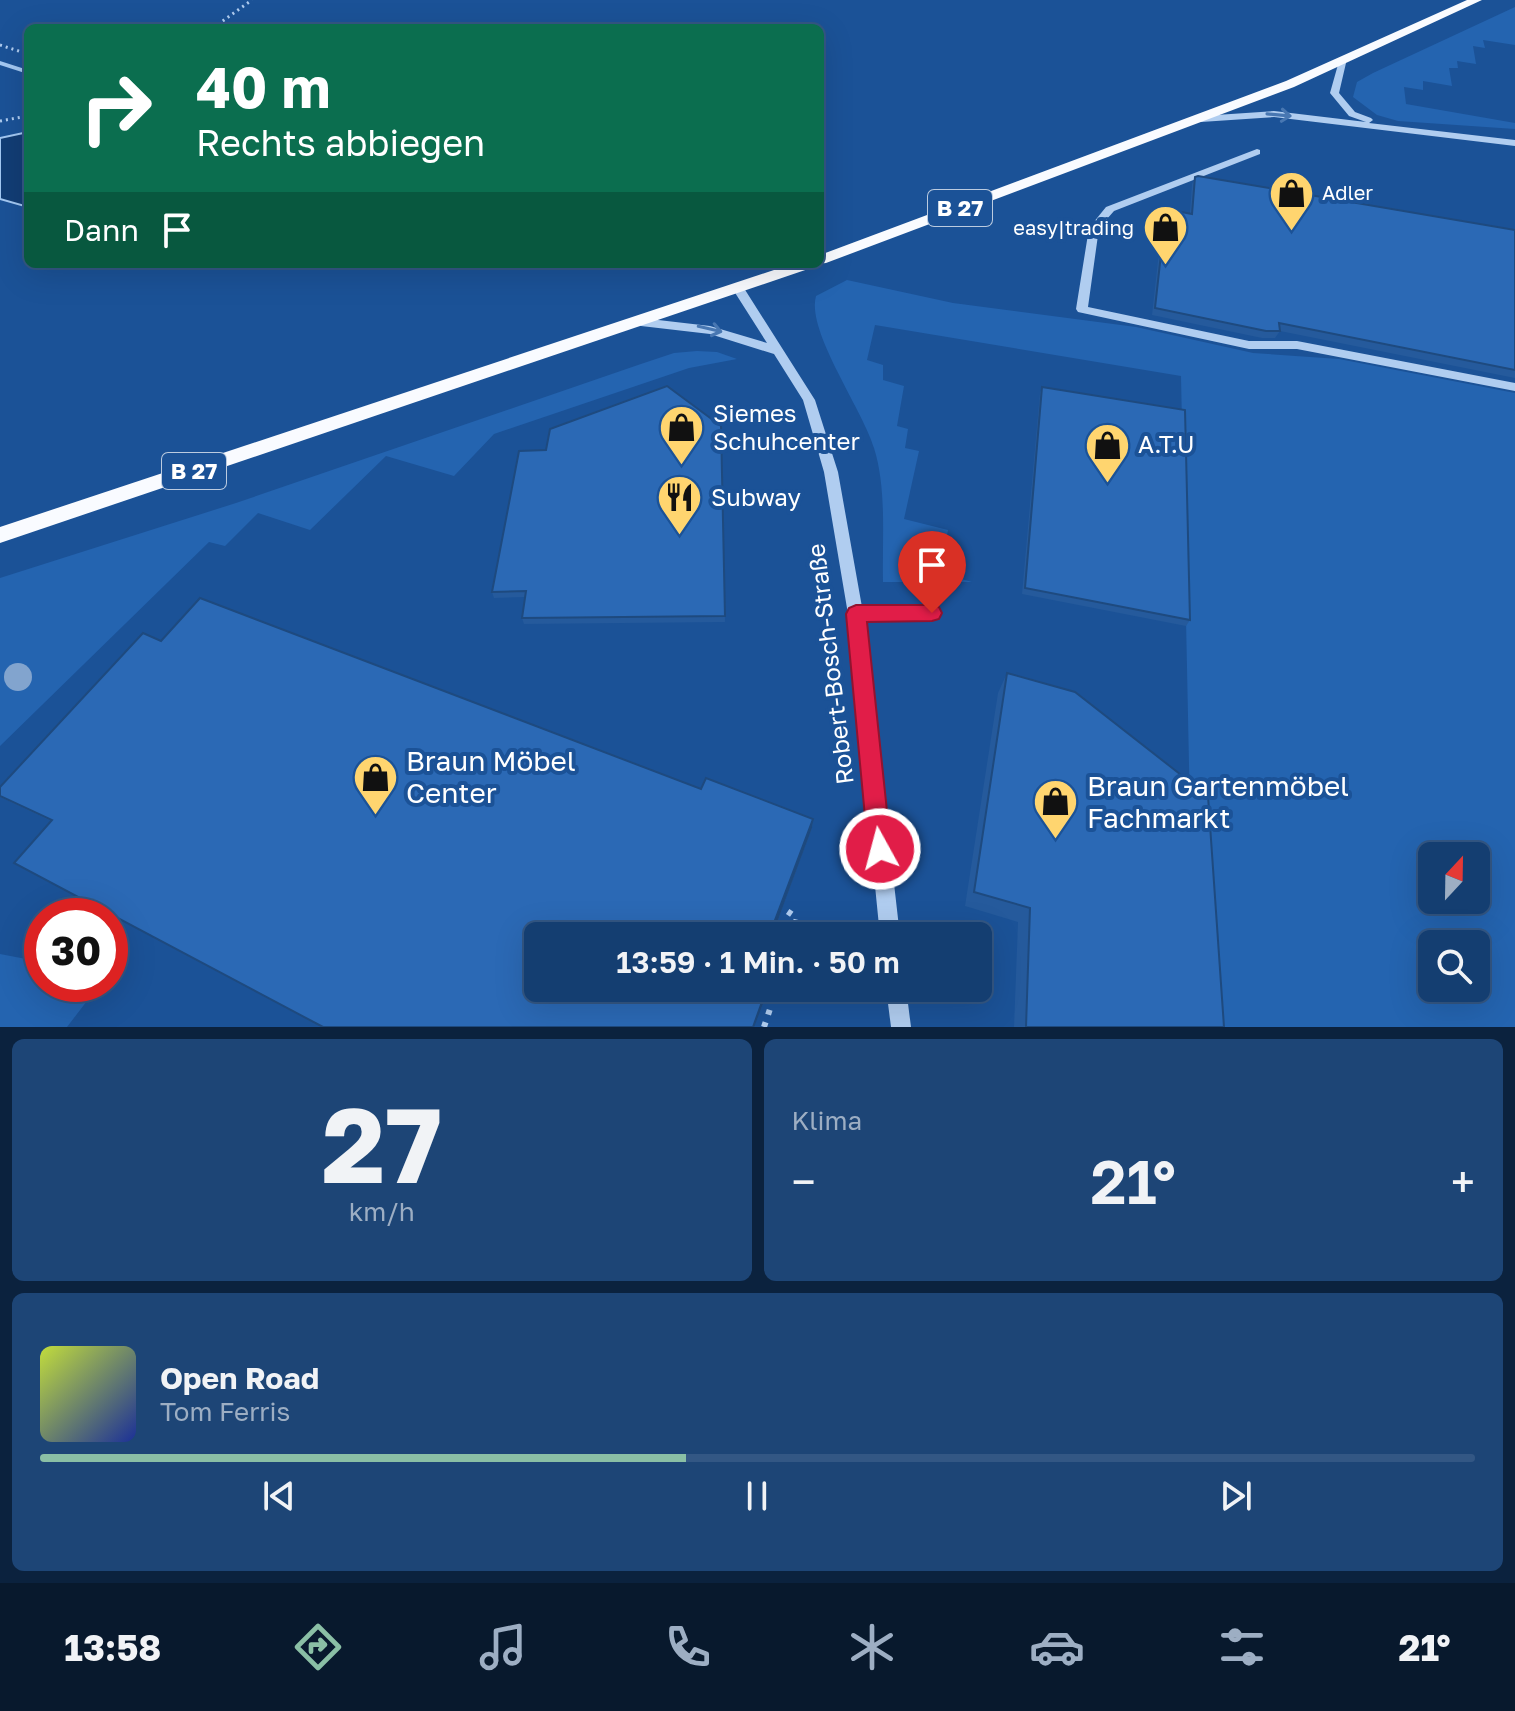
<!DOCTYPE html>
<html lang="de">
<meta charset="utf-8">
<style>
body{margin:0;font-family:"Golos Text",sans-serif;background:#1d4576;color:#f1f3f6;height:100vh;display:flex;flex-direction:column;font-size:30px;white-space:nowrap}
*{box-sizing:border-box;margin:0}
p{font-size:26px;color:#9daec3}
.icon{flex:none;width:44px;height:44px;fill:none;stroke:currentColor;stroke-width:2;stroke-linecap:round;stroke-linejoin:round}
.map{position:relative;height:1027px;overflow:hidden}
.sheet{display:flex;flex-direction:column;gap:12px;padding:12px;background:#0b223e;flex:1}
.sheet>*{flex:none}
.hud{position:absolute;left:24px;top:24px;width:800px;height:244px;border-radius:12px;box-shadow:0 8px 32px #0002,0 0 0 2px #335784;background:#0b6e4f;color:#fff;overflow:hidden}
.needle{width:52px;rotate:22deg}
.controls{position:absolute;left:1418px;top:842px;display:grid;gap:16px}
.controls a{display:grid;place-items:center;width:72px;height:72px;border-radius:12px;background:#143e71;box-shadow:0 8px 32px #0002,0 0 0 2px #335784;font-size:40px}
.speed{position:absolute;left:24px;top:898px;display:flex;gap:16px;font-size:40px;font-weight:700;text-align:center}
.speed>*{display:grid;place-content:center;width:104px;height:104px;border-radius:50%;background:#143e71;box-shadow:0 8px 32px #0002,0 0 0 2px #335784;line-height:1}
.speed .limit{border:12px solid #d22;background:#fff;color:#111}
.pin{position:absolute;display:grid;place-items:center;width:68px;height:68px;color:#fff;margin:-82px -34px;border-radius:50% 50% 50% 0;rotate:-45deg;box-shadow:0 0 8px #0007}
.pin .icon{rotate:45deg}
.me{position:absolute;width:88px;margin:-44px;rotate:353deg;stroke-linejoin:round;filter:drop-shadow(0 0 6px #0008)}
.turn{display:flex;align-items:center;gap:28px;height:168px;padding:0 40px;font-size:36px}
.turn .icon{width:104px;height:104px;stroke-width:2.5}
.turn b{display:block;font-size:56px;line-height:68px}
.then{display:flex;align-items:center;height:76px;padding:0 40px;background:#0003;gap:16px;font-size:30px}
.big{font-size:60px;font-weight:600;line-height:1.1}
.sheet .tile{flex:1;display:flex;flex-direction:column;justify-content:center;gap:12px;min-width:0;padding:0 28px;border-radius:12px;background:#1d4576}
.sheet .dial{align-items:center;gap:0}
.dial b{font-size:104px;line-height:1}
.song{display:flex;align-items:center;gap:24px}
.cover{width:96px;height:96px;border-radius:12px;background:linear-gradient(135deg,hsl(70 70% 55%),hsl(230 70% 35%))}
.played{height:8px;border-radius:4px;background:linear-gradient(90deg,#8abfa5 45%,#335784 45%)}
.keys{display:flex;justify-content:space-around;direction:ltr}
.heat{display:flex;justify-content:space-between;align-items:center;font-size:44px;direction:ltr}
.sheet .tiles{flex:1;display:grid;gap:12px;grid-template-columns:1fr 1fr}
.tile:last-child{grid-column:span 2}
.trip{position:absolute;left:524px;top:922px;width:468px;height:80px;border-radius:12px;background:#143e71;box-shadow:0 8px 32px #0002,0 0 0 2px #335784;font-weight:600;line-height:80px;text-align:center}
.tabs{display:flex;height:128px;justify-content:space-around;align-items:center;background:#08192d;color:#9daec3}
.tabs .icon{width:56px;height:56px}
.tabs .active{color:#8abfa5}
.tabs b{font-size:36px;color:#f1f3f6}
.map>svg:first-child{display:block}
.green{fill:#2464b0;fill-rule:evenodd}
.water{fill:#123d75;stroke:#a3c8f2;stroke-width:2}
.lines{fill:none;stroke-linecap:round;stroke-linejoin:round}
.stream{fill:#a3c8f2;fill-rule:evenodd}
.path-far1{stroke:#b0cdf0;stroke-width:3;stroke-dasharray:2 4;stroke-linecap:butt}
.path{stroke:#b0cdf0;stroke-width:6;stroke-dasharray:5 8;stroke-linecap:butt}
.minor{fill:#b0cdf0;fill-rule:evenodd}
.major{fill:#f9fbff;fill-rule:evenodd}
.tree{fill:#82a4ce}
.wall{fill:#255a9c}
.shaded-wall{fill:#1e4a7f}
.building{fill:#2b69b5;stroke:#1e4a7f;stroke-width:2}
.oneway{stroke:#4877b2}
.route{fill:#e11d48;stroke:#92132f;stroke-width:2}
.labels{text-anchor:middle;stroke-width:8;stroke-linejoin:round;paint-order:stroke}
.far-poi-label{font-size:20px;fill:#fff;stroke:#1b5297;text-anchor:start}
.shield{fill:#1b5297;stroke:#bbcbe0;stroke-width:2}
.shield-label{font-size:22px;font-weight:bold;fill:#fff}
.poi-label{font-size:24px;fill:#fff;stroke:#1b5297;text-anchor:start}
.street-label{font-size:24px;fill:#fff;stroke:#1b5297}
.near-poi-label{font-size:28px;fill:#fff;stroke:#1b5297;text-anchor:start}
</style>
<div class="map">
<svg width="1515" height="1027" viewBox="0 0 1515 1027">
<rect width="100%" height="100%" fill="#1b5297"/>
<g class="green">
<polygon points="1515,7 1515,45 1483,40 1485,48 1473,46 1476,64 1457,61 1458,68 1449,68 1452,86 1423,81 1423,90 1404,87 1406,104 1515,123 1515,129 1398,121 1377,115 1353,97 1357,82 1373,73"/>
<path d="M847 280 953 303 1136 327 1253 353 1339 359 1515 393V1027H1202L1190 813 1181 376 875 325 867 360 883 365V380L904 386 897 426 908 429 905 448 919 451 904 519 948 530 940 573 972 582H935L932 558 904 557V582H883C882 539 887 489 874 448 863 410 806 331 816 296ZM1432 856H1476V900H1432ZM1432 944H1476V988H1432Z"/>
<polygon points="697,351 717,352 737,359 689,368 494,434 454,476 386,456 310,530 258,513 225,546 209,542 0,746 0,578 236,503 638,365 674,353"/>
<polygon points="0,954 42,962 42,984 100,984 67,1027 0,1027"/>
</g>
<polygon class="water" points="28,132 28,207 0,199 0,138"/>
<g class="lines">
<polygon class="stream" points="0,61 28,70 28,74 0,65"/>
<g class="path-far1">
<polyline points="213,28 252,0"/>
<polyline points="0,45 28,54"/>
<polyline points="0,121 28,116"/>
</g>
<g class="path">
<polyline points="777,904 797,918 792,936"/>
<polyline points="764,1027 777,988"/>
</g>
<g class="minor">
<polygon points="1339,61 1346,63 1339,93 1355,112 1371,118 1373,120 1369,123 1515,140 1515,146 1274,117 1201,122 1196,119 1201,116 1274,111 1366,122 1349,116 1330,93"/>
<polygon points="1257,149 1260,150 1260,154 1114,211 1099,228 1088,307 1249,341 1297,341 1515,383 1515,391 1297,349 1249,349 1078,312 1076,309 1089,228 1106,207"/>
<polygon points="738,284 742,285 815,400 838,472 862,607 932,606 937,608 940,613 937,618 932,620 864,620 900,936 880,936 848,614 824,472 803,400 774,354 710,334 641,326 635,322 641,318 710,326 767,343 732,288"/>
<polygon points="886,988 906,988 911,1027 891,1027"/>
</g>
<g class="major">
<polygon points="1467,0 1482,0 1294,87 826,263 817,264 820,264 820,255 1286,81"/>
<polygon points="792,264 816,264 814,267 0,543 0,527"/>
</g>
</g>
<circle class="tree" cx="18" cy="677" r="14"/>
<g class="wall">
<polygon points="1195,177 1515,230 1515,378 1280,331 1275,338 1262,338 1152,315 1163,216 1166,209 1190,213 1192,184"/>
<polygon points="1042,387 1190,620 1186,626 1022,594 1040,393"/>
<polygon points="721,426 725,622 524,624 522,618 525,597 494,598 492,592"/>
<polygon points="161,641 813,819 812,828 772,936 538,936 538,988 769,988 754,1027 323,1027 51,821 0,797"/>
<polygon points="1007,673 1224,1027 1014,1027 1018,922 965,906 998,693"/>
</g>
<g class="shaded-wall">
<polygon points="813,819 812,828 772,936 769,936"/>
<polygon points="767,988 769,988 754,1027 753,1027"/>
</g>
<g class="building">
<polygon points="1198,176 1515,230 1515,370 1279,323 1280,331 1266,331 1155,308 1166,209 1192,214 1195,177"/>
<polygon points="667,386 721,426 725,616 522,618 526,591 492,592 519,451 546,450 550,429"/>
<polygon points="1042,387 1185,410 1190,620 1025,588"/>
<polygon points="200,598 701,789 706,778 813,819 769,936 538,936 538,988 767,988 753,1027 323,1027 14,863 52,820 0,796 0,787 143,633 161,641"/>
<polygon points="1007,673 1075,692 1208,796 1224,1027 1026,1027 1030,908 974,892"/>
</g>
<defs><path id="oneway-shaft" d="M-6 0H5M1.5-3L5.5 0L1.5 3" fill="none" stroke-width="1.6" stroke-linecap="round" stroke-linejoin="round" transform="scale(2)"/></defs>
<g class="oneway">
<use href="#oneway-shaft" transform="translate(1279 115) rotate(5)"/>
<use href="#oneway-shaft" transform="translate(710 329) rotate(13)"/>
</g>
<polygon class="route" points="856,605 932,605 939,607 942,613 939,619 932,621 867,622 891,849 888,858 880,861 871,858 868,849 846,614 849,608"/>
<defs>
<symbol id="shop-pin" viewBox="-11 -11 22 30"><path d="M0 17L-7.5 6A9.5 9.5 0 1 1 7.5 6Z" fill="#ffd56f" stroke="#1b5297"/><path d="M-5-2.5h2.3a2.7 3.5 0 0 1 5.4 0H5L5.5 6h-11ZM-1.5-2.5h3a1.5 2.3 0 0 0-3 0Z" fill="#111"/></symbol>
<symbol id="restaurant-pin" viewBox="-11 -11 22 30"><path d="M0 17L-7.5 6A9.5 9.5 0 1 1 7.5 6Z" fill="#ffd56f" stroke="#1b5297"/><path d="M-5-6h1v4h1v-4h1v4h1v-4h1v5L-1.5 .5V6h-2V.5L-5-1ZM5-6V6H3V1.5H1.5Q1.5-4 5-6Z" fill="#111"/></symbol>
</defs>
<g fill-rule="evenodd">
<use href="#shop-pin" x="1266" y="168" width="51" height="69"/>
<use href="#shop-pin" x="1140" y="202" width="51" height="69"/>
<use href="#shop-pin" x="656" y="402" width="51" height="69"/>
<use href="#shop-pin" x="1082" y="420" width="51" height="69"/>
<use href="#restaurant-pin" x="654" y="472" width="51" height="69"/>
<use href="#shop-pin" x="350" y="752" width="51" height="69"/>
<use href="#shop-pin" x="1030" y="776" width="51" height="69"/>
</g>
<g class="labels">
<g class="far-poi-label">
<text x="1322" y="200">Adler</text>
<text x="1134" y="235" text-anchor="end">easy|trading</text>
</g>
<g class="shield">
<rect x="928" y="190" width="64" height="36" rx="6"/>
<rect x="162" y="453" width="64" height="36" rx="6"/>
</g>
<g class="shield-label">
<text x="960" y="216">B 27</text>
<text x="194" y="479">B 27</text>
</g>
<g class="poi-label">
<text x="713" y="422">Siemes<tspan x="713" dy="28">Schuhcenter</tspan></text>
<text x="1138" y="453">A.T.U</text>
<text x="711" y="506">Subway</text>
</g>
<g class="street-label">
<text transform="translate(831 664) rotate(-97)" y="8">Robert-Bosch-Straße</text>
</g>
<g class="near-poi-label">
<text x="406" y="771">Braun Möbel<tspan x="406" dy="32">Center</tspan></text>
<text x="1087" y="796">Braun Gartenmöbel<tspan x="1087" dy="32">Fachmarkt</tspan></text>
</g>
</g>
</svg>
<div class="controls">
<a><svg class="needle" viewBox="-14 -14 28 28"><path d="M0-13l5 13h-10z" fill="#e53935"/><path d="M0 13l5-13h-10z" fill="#9daec3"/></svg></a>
<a><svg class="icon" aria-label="search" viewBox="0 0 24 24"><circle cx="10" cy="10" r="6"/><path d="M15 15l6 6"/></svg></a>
</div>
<div class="speed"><div class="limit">30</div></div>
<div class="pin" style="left:932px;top:613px;background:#d93025"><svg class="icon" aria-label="arrive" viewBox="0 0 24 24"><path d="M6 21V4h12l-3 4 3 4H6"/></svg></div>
<svg class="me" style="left:880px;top:849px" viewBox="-20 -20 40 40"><circle r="17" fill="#e11d48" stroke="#fff" stroke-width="3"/><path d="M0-11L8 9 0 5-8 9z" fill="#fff"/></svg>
<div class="trip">13:59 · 1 Min. · 50 m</div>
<div class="hud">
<div class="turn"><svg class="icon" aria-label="right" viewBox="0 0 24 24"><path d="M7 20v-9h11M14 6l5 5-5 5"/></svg><div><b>40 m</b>Rechts abbiegen</div></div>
<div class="then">Dann<svg class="icon" aria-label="arrive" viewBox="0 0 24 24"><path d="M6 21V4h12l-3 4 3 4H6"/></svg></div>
</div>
</div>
<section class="sheet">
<div class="tiles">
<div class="tile dial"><b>27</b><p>km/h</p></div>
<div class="tile"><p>Klima</p>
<div class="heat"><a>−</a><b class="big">21°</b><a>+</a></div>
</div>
<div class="tile">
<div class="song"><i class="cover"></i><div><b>Open Road</b><p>Tom Ferris</p></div></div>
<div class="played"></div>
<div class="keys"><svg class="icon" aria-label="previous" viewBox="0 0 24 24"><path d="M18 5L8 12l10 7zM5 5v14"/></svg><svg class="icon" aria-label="pause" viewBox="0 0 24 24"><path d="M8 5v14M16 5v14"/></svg><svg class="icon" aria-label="next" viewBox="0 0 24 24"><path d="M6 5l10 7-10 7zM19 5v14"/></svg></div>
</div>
</div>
</section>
<nav class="tabs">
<b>13:58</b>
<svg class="icon active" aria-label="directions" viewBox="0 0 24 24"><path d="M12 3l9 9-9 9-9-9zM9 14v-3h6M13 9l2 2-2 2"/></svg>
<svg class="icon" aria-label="music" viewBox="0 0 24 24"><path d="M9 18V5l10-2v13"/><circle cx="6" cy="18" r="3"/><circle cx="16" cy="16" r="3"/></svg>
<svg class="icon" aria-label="phone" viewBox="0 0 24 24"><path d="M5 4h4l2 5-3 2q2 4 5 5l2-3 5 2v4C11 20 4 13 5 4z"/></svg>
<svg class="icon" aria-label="climate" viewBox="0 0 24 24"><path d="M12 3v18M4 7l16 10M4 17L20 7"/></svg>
<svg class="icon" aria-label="car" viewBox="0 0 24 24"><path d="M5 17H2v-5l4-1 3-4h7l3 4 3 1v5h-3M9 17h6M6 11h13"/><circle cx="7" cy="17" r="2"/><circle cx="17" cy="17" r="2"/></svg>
<svg class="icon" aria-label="filters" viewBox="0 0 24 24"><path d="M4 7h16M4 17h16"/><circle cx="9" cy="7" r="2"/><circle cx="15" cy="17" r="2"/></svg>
<b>21°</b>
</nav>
